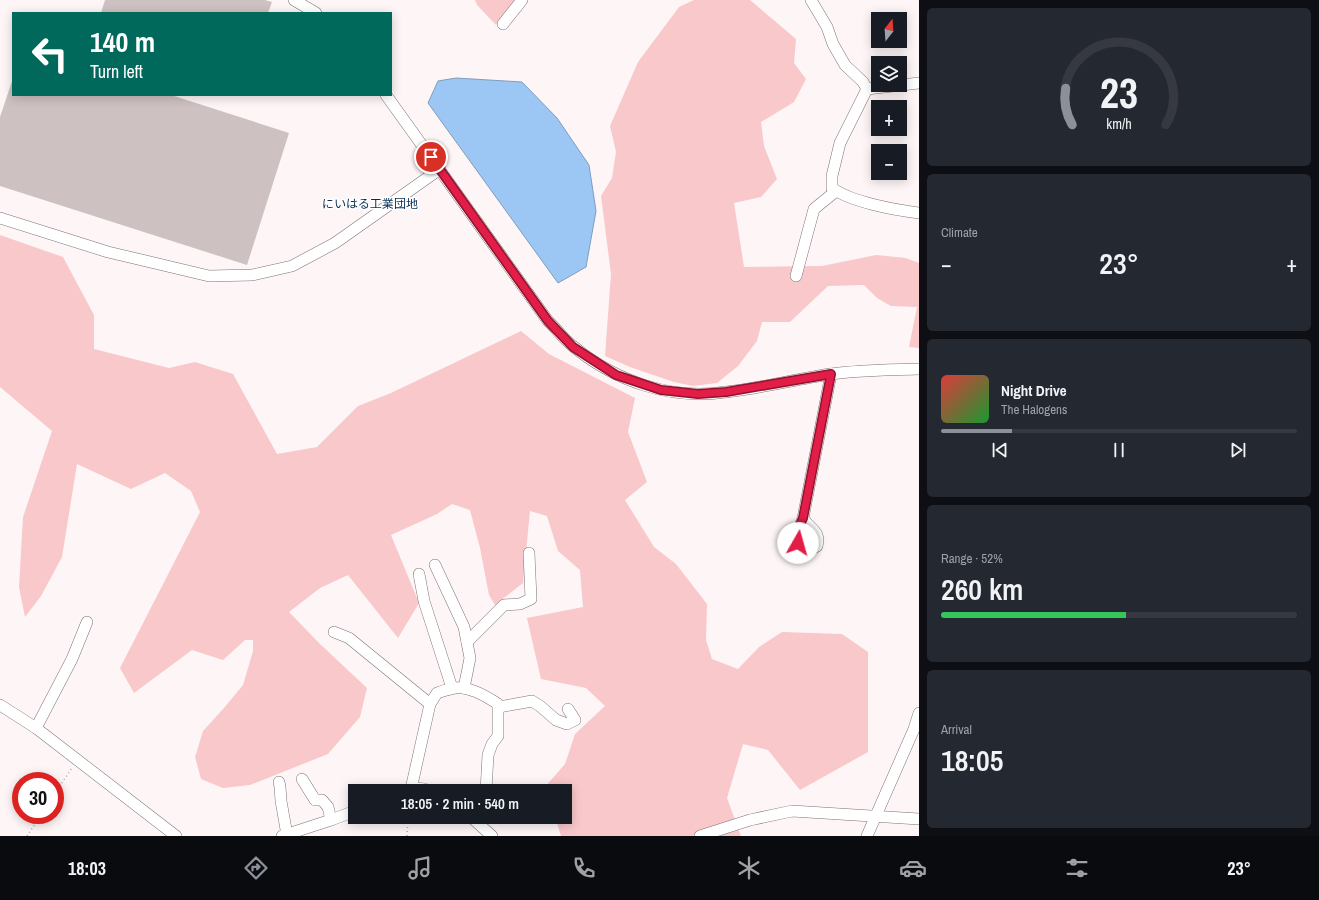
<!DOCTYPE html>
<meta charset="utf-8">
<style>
body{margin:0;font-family:"Archivo Narrow","Noto Sans JP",sans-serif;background:#242831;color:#f1f3f6;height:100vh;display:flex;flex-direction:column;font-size:15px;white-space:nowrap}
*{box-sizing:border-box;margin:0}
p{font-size:13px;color:#9ea1a6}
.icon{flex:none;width:22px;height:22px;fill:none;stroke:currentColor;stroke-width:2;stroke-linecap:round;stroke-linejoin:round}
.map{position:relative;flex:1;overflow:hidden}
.sheet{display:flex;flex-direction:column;gap:8px;padding:8px;background:#0d0f14;width:400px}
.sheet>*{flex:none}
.banner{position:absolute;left:12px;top:12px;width:380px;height:84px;border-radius:0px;box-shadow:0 2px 10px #0003;background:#00695c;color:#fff;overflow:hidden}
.needle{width:26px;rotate:17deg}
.fabs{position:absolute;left:871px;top:12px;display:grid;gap:8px}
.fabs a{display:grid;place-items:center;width:36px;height:36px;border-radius:0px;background:#171b24;box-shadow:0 2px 10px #0003;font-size:20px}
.speed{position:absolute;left:12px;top:772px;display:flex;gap:8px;font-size:20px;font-weight:700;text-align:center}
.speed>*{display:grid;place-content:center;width:52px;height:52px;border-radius:50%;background:#171b24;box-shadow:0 2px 10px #0003;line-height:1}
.speed .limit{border:6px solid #d22;background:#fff;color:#111}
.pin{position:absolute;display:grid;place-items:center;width:34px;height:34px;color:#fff;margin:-17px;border:2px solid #fff;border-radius:50%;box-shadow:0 1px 4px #0007}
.me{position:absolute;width:44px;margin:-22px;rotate:7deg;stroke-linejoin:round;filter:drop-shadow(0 0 3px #0008)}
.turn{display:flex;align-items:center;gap:14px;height:84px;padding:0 12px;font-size:18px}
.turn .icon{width:52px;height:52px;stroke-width:2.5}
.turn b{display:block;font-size:28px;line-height:34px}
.big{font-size:30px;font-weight:600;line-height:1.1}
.sheet .card{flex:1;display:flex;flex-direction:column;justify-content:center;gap:6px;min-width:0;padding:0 14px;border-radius:6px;background:#242831}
.sheet .dial{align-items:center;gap:0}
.dial svg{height:104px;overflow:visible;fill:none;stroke:#363941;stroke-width:7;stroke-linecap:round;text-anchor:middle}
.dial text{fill:#f1f3f6;stroke:none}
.song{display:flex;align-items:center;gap:12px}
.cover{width:48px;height:48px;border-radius:6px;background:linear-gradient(135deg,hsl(0 70% 55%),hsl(130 70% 35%))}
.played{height:4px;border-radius:2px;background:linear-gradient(90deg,#8c9099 20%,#363941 20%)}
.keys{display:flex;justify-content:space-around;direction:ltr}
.heat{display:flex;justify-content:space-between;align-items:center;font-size:22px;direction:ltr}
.charge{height:6px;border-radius:3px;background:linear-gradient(90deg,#34c759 52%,#363941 0)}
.trip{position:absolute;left:348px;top:784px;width:224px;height:40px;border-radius:0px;background:#171b24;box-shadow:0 2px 10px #0003;font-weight:600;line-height:40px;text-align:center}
.tab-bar{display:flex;height:64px;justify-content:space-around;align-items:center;background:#090b0e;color:#9ea1a6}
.tab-bar .icon{width:28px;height:28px}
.tab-bar .selected{color:#8c9099}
.tab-bar b{font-size:18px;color:#f1f3f6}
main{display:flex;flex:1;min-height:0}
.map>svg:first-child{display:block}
.green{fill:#f9c8cb}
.water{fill:#9cc7f4;stroke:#809dbc}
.building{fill:#cec1c1}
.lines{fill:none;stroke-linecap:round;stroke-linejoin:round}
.minor-casing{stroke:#7e7373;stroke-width:12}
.path{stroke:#b3abac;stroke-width:1.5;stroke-dasharray:1 3;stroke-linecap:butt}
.minor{stroke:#fff;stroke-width:11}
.route-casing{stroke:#92132f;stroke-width:10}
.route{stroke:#e11d48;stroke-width:7}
.labels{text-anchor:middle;stroke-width:3;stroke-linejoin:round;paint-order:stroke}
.neighbourhood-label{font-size:12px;fill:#032d52;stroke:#fff}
</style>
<main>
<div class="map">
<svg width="919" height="836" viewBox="0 0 919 836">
<rect width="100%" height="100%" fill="#fef5f6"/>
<g class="green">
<polygon points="475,0 515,0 496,25 477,5"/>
<polygon points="694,0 750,0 796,39 794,63 806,79 794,102 761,122 764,146 777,179 761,197 734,203 744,267 822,266 876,255 906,258 919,263 919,348 909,347 917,307 891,306 877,298 864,285 828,286 790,322 762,322 757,341 738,366 717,383 693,386 674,382 630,367 605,356 611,274 601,196 612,178 616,152 610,126 638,62 679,7"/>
<polygon points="0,235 63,257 94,315 94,349 169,368 195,362 233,374 277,454 317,447 358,406 391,393 521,331 549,354 635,398 628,432 647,482 625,500 654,547 676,564 707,604 706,640 712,659 738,669 759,647 782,632 842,634 868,652 868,752 800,790 768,750 743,744 727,798 741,836 561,836 555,817 565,817 565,791 546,791 544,788 565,764 575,734 605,706 586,688 541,679 527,618 583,607 580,570 558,551 547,516 530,511 523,583 495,605 489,595 480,548 470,510 452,504 437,514 391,535 419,603 398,638 348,575 320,588 289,612 320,644 367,688 360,717 328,754 250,785 223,788 201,779 195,757 203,731 224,708 243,685 253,651 253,640 245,640 223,660 192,650 134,693 120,668 200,512 191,491 165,473 131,489 77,464 62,557 41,596 25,617 19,587 23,517 52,431 0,387"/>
</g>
<polygon class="water" points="456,78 522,82 557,118 589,165 596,211 586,267 558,283 428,103 438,81"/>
<g class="building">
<polygon points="105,0 265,0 272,2 268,13 101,13"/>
<polygon points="12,81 13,81 13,95 171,95 289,133 247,265 0,186 0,117"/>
</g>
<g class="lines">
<defs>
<g id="minor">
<polyline points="294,0 316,13"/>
<path d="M811 0 827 27 833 44 845 65 863 82 867 89 840 143 832 176V188C851 202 895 210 919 213"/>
<polyline points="503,24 522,0"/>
<polyline points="867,89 919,83"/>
<path d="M386 95 548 321C557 329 564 340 574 347 617 382 671 400 726 392 762 388 796 379 831 374 860 370 890 370 919 369"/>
<polyline points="0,218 108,252 209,276 252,275 292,266 335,243 440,169"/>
<polyline points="796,276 814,209 836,191"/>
<path d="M803 518C810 530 821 530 817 546 794 560 797 532 803 518L831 374"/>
<polyline points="435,565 464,627 470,658 464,688"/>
<polyline points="419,574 424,601 452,688"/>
<polyline points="334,632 349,638 430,704"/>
<polyline points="467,642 504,605 520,604 531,599 529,553"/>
<polyline points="0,705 36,728 176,836"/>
<polyline points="499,707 532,701 540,706 556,720 567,724 575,720 568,709"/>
<polyline points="36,728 72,659 87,622"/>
<polyline points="302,779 315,800 322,800 328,807 331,820"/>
<polyline points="279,782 280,787 281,801 287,835"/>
<path d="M411 789 430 704 437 693C442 691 449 689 455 688 469 686 486 696 498 704V736L492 744 488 755 486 791"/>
<polyline points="406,791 419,788 433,791"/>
<polyline points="471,817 492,836"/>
<polyline points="282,836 331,820 355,811"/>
<polyline points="700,836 750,820 792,811 919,819"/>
<polyline points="867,836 914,729 919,713"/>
</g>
</defs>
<use href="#minor" class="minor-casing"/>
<g class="path">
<polyline points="55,793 72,768"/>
<polyline points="27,836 41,815"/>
<polyline points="407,836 408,817"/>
</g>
<use href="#minor" class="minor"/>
</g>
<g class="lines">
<defs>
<path id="route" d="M431 157 548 321 573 347 616 375 661 390 698 394 726 392 831 374 803 518C799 526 797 534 798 543"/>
</defs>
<use href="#route" class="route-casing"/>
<use href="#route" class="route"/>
</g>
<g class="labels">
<g class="neighbourhood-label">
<text x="370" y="208">にいはる工業団地</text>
</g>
</g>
</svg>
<div class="fabs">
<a><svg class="needle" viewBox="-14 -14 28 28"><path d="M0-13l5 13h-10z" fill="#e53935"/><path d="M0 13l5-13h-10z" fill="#9ea1a6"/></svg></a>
<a><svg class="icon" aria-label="layers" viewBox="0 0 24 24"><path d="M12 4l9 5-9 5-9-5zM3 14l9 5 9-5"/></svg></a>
<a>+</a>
<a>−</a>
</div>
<div class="speed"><div class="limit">30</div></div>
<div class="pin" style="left:431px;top:157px;background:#d93025"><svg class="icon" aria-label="arrive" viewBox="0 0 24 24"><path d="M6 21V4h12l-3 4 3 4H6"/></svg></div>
<svg class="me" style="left:798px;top:543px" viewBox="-20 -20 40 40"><circle r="19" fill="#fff"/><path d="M0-13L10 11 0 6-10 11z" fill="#e11d48"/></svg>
<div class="trip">18:05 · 2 min · 540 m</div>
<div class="banner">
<div class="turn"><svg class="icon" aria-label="left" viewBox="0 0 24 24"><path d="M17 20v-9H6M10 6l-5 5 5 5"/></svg><div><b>140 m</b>Turn left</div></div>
</div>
</div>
<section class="sheet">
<div class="card dial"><svg viewBox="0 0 100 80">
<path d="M14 69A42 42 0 1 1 86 69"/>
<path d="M14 69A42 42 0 0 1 9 41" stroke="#8c9099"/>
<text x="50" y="56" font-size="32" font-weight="700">23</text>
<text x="50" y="72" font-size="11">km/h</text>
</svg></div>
<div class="card"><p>Climate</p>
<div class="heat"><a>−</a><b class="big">23°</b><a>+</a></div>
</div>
<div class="card">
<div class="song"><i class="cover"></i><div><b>Night Drive</b><p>The Halogens</p></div></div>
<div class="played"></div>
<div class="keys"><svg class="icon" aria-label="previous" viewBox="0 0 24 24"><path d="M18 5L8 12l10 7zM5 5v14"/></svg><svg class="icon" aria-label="pause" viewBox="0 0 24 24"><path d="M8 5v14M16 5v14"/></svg><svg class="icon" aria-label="next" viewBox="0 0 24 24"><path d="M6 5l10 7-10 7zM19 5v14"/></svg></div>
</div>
<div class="card"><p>Range · 52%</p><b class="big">260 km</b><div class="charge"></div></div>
<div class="card"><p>Arrival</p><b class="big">18:05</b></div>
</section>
</main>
<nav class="tab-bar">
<b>18:03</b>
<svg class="icon selected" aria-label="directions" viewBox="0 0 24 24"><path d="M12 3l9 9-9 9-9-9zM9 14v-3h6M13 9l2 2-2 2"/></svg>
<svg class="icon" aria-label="music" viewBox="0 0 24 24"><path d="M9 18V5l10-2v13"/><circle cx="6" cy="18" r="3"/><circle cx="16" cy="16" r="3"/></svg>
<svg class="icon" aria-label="phone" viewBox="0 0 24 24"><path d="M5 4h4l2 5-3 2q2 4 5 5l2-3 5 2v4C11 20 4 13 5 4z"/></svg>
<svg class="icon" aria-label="climate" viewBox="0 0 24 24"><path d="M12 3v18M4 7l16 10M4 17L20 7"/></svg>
<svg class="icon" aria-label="car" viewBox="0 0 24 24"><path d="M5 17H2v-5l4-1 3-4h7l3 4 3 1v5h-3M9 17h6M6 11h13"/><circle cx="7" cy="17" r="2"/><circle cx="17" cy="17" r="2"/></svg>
<svg class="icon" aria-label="filters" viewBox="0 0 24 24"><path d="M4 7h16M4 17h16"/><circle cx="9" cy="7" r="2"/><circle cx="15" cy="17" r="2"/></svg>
<b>23°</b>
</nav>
